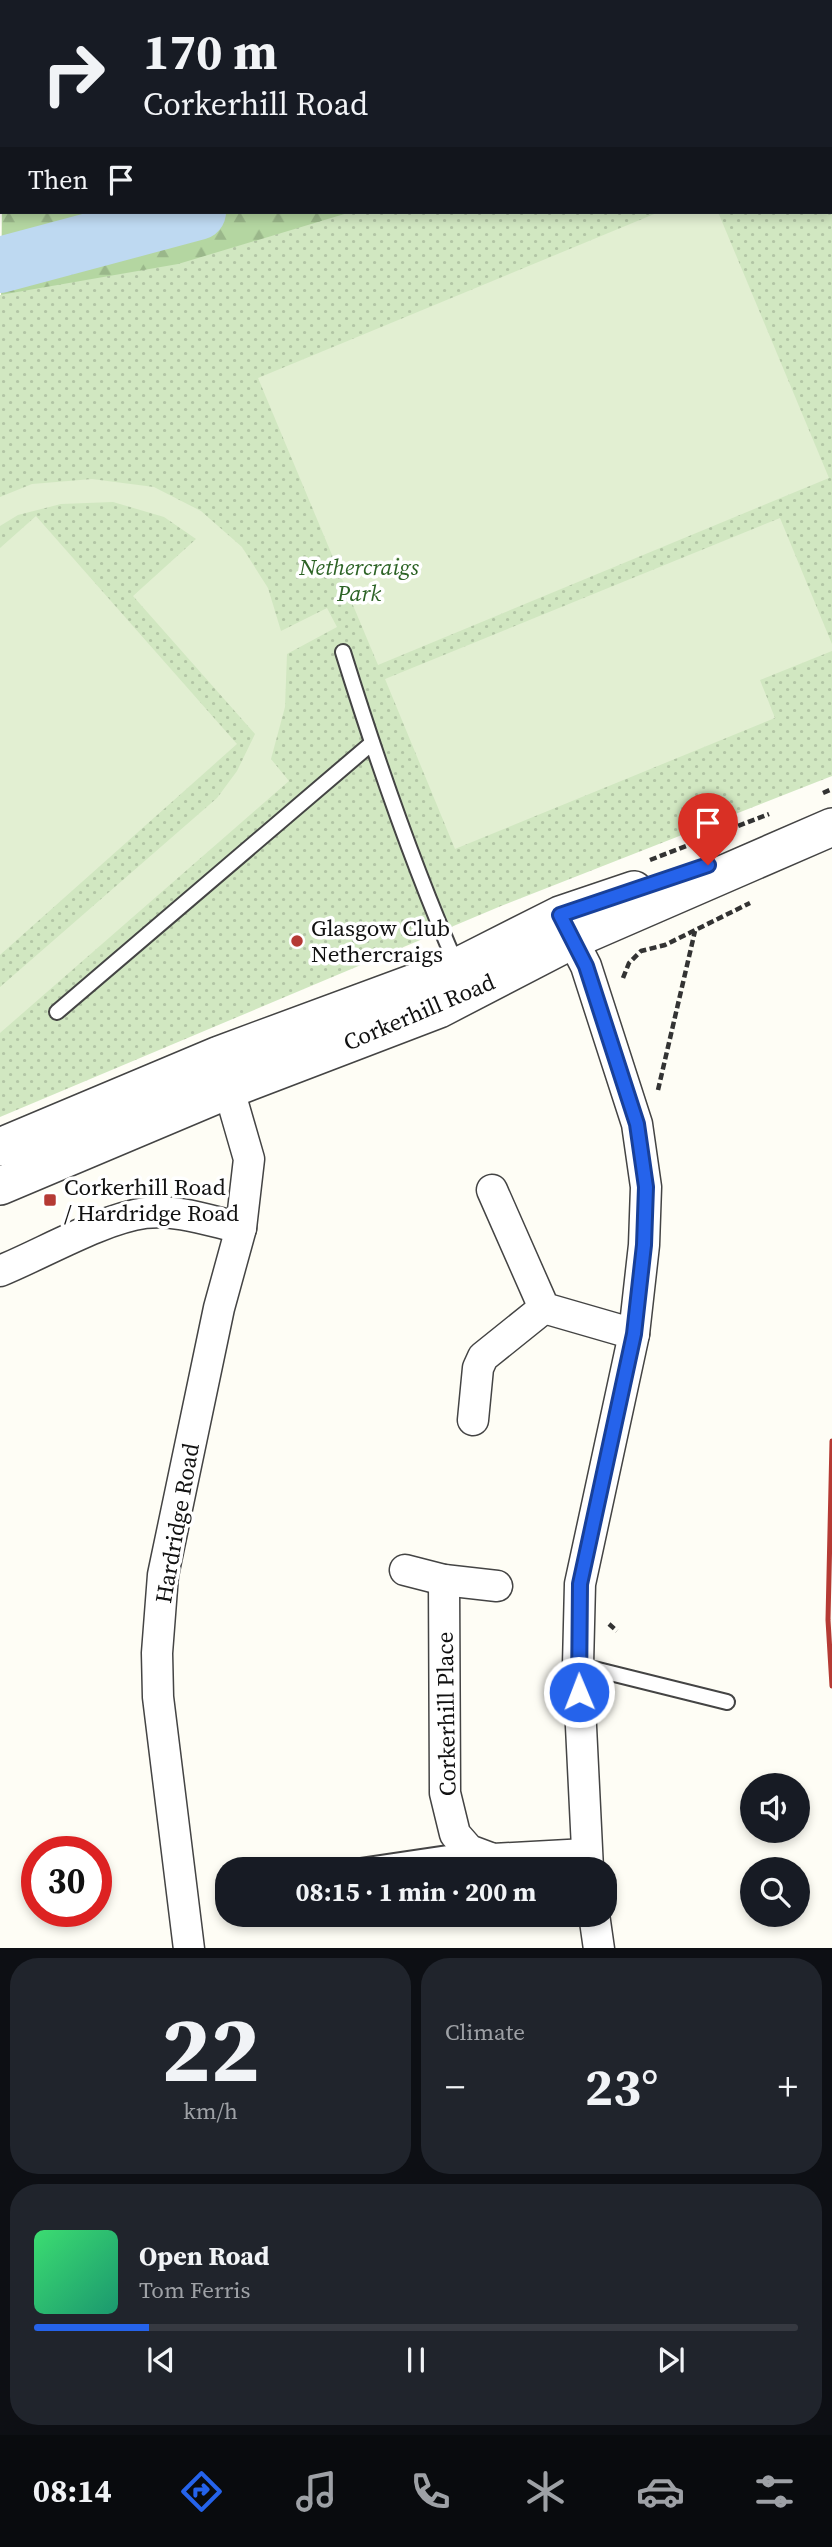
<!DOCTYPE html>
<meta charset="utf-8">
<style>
body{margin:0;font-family:"Source Serif 4",serif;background:#20242c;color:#f1f3f6;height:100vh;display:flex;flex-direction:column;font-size:26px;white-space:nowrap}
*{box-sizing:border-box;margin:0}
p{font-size:23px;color:#9ea1a6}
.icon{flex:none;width:38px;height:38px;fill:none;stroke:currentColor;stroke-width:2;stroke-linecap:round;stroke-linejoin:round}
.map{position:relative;height:1948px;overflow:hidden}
.drawer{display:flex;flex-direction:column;gap:10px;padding:10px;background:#0d0f14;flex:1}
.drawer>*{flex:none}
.hud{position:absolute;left:0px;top:0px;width:833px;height:214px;box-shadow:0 4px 10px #0003;background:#171b24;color:#f1f3f6;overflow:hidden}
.controls{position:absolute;left:740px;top:1773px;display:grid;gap:14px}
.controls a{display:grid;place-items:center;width:70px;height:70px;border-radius:50%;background:#171b24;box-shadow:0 4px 10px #0003;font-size:35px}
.speed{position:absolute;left:21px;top:1836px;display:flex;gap:14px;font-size:35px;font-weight:700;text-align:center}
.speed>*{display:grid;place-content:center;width:91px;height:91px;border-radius:50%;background:#171b24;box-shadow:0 4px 10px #0003;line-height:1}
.speed .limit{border:10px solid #d22;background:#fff;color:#111}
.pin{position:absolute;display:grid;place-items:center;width:60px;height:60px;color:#fff;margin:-72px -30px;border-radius:50% 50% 50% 0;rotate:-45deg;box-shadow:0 0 7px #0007}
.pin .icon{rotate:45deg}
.me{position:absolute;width:77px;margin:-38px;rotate:359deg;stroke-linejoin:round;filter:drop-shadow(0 0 5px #0008)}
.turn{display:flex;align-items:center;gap:24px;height:147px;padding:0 28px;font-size:32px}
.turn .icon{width:91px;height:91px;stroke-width:2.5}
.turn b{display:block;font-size:49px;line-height:60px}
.then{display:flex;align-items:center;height:66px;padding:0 28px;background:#0003;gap:14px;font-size:26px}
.big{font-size:52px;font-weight:700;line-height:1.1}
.drawer .tile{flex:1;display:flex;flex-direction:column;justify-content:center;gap:10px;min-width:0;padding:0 24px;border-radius:28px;background:#20242c}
.drawer .dial{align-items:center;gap:0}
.dial b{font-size:91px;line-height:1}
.song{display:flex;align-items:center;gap:21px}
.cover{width:84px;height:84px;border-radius:10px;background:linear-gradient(135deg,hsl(140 70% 55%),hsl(160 70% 35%))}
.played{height:7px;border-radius:4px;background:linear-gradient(90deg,#2563eb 15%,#363941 15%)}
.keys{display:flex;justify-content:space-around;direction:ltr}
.heat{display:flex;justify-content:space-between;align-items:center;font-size:38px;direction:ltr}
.drawer .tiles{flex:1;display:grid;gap:10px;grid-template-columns:1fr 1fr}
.tile:last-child{grid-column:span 2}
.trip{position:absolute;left:215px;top:1857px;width:402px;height:70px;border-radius:28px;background:#171b24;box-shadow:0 4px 10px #0003;font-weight:700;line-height:70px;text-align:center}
.menu{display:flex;height:112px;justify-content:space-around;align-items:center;background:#090b0e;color:#9ea1a6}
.menu .icon{width:49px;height:49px}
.menu .current{color:#2563eb}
.menu b{font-size:32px;color:#f1f3f6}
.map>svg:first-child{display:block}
.forest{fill:url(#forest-firs)}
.park{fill:url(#park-dots)}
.pitch{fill:#e2efd2}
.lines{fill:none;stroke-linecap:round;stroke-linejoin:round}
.river{stroke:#bed9f1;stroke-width:56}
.service-casing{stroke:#444;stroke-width:18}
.minor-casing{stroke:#444;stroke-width:33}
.tertiary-casing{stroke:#444;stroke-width:40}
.path{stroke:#333;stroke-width:4.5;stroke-dasharray:7 3.5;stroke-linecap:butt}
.service{stroke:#fff;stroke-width:14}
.minor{stroke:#fff;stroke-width:30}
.tertiary{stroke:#fff;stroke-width:37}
.rail{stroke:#b53a34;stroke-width:5}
.route-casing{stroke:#184099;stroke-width:18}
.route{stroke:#2563eb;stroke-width:12}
.poi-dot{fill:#b53a34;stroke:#fff;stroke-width:2.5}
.labels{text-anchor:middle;stroke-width:7;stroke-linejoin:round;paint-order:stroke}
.park-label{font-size:23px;font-style:italic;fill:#2d6326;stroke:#fff}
.poi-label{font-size:23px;fill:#111;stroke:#fff;text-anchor:start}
.street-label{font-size:23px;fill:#111;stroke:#fff}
</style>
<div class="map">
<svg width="832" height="1949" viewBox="0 0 832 1949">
<defs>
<pattern id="forest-firs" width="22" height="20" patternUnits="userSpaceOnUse" patternTransform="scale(1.75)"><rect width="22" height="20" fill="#b4d6a1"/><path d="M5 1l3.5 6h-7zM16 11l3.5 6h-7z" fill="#9ab78a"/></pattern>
<pattern id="park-dots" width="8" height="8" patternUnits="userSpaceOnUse" patternTransform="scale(1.75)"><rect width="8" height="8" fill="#d1e7c1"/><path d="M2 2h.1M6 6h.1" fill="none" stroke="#b2c5a5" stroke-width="1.8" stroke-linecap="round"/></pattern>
</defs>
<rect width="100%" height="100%" fill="#fefdf5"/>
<polygon class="forest" points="2,202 2,212 532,212 0,395"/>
<g class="park">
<polygon points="0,0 677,0 2,2 0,203"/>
<polygon points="832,7 832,776 501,906 0,1117 0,295 178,264 351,212 831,212"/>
</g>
<g class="pitch">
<polygon points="659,212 718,212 829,478 378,665 258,378"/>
<polygon points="92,479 154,487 201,511 242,547 268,588 281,631 327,608 337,627 287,654 285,707 271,759 289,781 0,1033 0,987 217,798 237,771 255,734 133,596 196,539 164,517 113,502 61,504 18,515 0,526 0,497 32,484"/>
<polygon points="36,516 237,744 0,955 0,548"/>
<polygon points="780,518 832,644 832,651 760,680 775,718 455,849 385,679"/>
</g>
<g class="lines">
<g class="river">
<polyline points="749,2 752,0"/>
<polyline points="0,265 198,212"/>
</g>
<defs>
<g id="service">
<path d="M343 652C376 758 412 864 457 966"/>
<polyline points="57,1012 372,743"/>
<polyline points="578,1665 727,1702"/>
<polyline points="361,1866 469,1850"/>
</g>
<g id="minor">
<polyline points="563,921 586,966 637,1124 646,1187 644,1245 634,1334 580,1584 578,1665 588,1869"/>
<polyline points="492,1190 544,1308 634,1334"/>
<path d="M0 1271C42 1254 101 1219 145 1213 177 1209 210 1221 241 1228"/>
<polyline points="473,1420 478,1368 483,1357 544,1308"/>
<polyline points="405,1570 444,1580 497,1586"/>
<polyline points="444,1580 445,1793 455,1834 469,1850 493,1859 586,1854"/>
<polyline points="594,1914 599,1949"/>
<polyline points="189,1949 158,1697 157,1653 163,1575 219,1308 241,1228 249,1159 223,1069"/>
</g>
<g id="tertiary">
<polyline points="0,1147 219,1055 457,967 560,915 634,890"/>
<polyline points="0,1186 230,1089 439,1009 572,940 832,827"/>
</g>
</defs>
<use href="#service" class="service-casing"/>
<use href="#minor" class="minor-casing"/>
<use href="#tertiary" class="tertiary-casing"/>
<g class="path">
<polyline points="585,2 589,0"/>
<polyline points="0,199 2,198"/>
<polyline points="823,793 832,789"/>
<polyline points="650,860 769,814"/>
<polyline points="623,978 629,963 641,951 665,945 750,903"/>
<polyline points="658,1090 695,931"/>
<polyline points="609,1624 617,1631"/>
</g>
<use href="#service" class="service"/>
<use href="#minor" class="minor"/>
<use href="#tertiary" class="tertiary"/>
<polyline class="rail" points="832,1441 828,1620 832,1686"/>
</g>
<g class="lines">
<defs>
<polyline id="route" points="579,1692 580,1584 634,1334 644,1245 646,1187 637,1124 586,966 560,915 708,865"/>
</defs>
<use href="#route" class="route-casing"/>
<use href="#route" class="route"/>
</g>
<g class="poi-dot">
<circle cx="297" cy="941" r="7"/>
<rect x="43" y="1193" width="14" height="14" rx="3.5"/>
</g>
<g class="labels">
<g class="park-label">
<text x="359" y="575">Nethercraigs<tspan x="359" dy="26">Park</tspan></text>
</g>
<g class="poi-label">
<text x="311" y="936">Glasgow Club<tspan x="311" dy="26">Nethercraigs</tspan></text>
<text x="64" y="1195">Corkerhill Road<tspan x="64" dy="26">/ Hardridge Road</tspan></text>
</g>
<g class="street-label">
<text transform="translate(419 1012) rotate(-23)" y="8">Corkerhill Road</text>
<text transform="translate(177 1523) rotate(-80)" y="8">Hardridge Road</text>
<text transform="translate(446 1714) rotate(-91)" y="8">Corkerhill Place</text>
</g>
</g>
</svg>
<div class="controls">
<a><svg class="icon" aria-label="sound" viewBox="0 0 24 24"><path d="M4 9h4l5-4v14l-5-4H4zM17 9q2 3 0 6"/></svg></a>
<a><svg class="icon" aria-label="search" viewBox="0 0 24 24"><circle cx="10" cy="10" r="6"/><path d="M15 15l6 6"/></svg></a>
</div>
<div class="speed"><div class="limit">30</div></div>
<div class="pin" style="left:708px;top:865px;background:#d93025"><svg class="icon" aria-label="arrive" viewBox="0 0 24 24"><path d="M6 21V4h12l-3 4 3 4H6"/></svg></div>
<svg class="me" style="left:579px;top:1692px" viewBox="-20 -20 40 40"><circle r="17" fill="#2563eb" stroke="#fff" stroke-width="3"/><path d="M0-11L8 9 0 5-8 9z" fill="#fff"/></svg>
<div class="trip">08:15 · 1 min · 200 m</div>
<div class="hud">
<div class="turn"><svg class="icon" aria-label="right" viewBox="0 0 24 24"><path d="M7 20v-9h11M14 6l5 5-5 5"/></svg><div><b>170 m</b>Corkerhill Road</div></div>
<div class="then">Then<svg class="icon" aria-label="arrive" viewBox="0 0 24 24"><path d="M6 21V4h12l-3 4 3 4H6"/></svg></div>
</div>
</div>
<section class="drawer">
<div class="tiles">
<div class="tile dial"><b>22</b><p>km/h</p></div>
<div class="tile"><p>Climate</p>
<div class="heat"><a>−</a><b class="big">23°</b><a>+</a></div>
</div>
<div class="tile">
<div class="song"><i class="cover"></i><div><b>Open Road</b><p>Tom Ferris</p></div></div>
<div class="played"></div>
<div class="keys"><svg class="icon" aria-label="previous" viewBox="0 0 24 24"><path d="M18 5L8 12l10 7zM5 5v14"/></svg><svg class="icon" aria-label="pause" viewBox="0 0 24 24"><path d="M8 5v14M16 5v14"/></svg><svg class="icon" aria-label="next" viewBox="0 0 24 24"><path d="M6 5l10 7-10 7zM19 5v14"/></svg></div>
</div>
</div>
</section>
<nav class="menu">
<b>08:14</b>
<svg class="icon current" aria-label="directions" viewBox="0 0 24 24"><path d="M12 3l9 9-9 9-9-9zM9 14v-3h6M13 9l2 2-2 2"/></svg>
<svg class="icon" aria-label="music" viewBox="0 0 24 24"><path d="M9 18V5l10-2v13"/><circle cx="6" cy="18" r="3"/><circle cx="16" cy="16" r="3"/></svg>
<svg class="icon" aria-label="phone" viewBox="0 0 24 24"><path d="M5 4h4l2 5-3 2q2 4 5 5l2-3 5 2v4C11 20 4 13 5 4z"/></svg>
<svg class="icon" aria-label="climate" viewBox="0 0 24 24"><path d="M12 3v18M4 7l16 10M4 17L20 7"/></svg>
<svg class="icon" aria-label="car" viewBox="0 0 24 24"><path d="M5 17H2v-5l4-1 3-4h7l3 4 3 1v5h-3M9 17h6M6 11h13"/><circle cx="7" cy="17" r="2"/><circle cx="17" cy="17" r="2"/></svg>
<svg class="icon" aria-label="filters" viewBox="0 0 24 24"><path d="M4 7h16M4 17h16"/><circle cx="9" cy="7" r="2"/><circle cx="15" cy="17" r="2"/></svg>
</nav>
